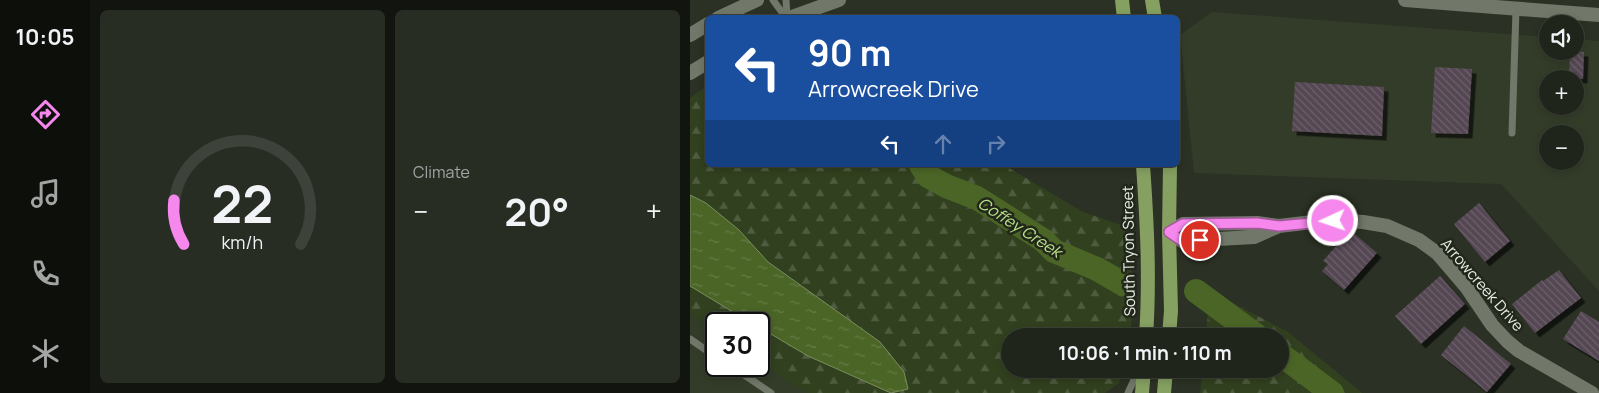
<!DOCTYPE html>
<meta charset="utf-8">
<style>
body{margin:0;font-family:Manrope,sans-serif;background:#282d24;color:#f1f3f6;height:100vh;display:flex;flex-direction:column;font-size:19px;white-space:nowrap}
*{box-sizing:border-box;margin:0}
p{font-size:16px;color:#a2a5a3}
.icon{flex:none;width:28px;height:28px;fill:none;stroke:currentColor;stroke-width:2;stroke-linecap:round;stroke-linejoin:round}
.map{position:relative;flex:1;overflow:hidden}
.side{display:flex;flex-direction:column;gap:10px;padding:10px;background:#12140f;width:600px}
.side>*{flex:none}
.guide{position:absolute;left:15px;top:15px;width:475px;height:152px;border-radius:8px;box-shadow:0 2px 8px #0003,0 0 0 1px #3d423a;background:#1a4fa0;color:#fff;overflow:hidden}
.fabs{position:absolute;left:849px;top:15px;display:grid;gap:10px}
.fabs a{display:grid;place-items:center;width:45px;height:45px;border-radius:50%;background:#20251b;box-shadow:0 2px 8px #0003,0 0 0 1px #3d423a;font-size:25px}
.speed{position:absolute;left:15px;top:312px;display:flex;gap:10px;font-size:25px;font-weight:700;text-align:center}
.speed>*{display:grid;place-content:center;width:65px;height:65px;border-radius:50%;background:#20251b;box-shadow:0 2px 8px #0003,0 0 0 1px #3d423a;line-height:1}
.speed .limit{border:2px solid #111;border-radius:8px;background:#fff;color:#111}
.pin{position:absolute;display:grid;place-items:center;width:42px;height:42px;color:#fff;margin:-21px;border:2px solid #fff;border-radius:50%;box-shadow:0 1px 5px #0007}
.me{position:absolute;width:55px;margin:-28px;rotate:267deg;stroke-linejoin:round;filter:drop-shadow(0 0 4px #0008)}
.turn{display:flex;align-items:center;gap:18px;height:105px;padding:0 20px;font-size:22px}
.turn .icon{width:65px;height:65px;stroke-width:2.5}
.turn b{display:block;font-size:35px;line-height:42px}
.lanes{display:flex;align-items:center;height:48px;padding:0 20px;background:#0003;justify-content:center;gap:25px;direction:ltr}
.lanes .off{opacity:.35}
.big{font-size:38px;font-weight:700;line-height:1.1}
.side .card{flex:1;display:flex;flex-direction:column;justify-content:center;gap:8px;min-width:0;padding:0 18px;border-radius:8px;background:#282d24}
.side .dial{align-items:center;gap:0}
.dial svg{height:130px;overflow:visible;fill:none;stroke:#3d423a;stroke-width:7;stroke-linecap:round;text-anchor:middle}
.dial text{fill:#f1f3f6;stroke:none}
.heat{display:flex;justify-content:space-between;align-items:center;font-size:28px;direction:ltr}
.side .tiles{flex:1;display:grid;gap:10px;grid-template-columns:repeat(2,1fr)}
.trip{position:absolute;left:311px;top:328px;width:288px;height:50px;border-radius:25px;background:#20251b;box-shadow:0 2px 8px #0003,0 0 0 1px #3d423a;font-weight:700;line-height:50px;text-align:center}
main{display:flex;flex:1;min-height:0}
.dock{display:flex;flex-direction:column;width:90px;justify-content:space-around;align-items:center;background:#0d0f0b;color:#a2a5a3}
.dock .icon{width:35px;height:35px}
.dock .current{color:#f688ed}
.dock b{font-size:22px;color:#f1f3f6}
.map>svg:first-child{display:block}
.built{fill:#333c29;fill-rule:evenodd}
.forest{fill:url(#forest-firs)}
.water{fill:url(#water-ripples);stroke:#7b8e60}
.lines{fill:none;stroke-linecap:round;stroke-linejoin:round}
.river{stroke:#4b6527;stroke-width:24}
.building{fill:url(#building-back-hatch);filter:url(#shadow)}
.service{stroke:#717869;stroke-width:7}
.minor{stroke:#717869;stroke-width:14}
.secondary{stroke:#717869;stroke-width:14}
.primary{stroke:#85a061;stroke-width:14}
.route-casing{stroke:#a0589a;stroke-width:12}
.route{stroke:#f688ed;stroke-width:9}
.labels{text-anchor:middle;stroke-width:5;stroke-linejoin:round;paint-order:stroke}
.street-label{font-size:15px;fill:#ebefe6;stroke:#21271a}
.water-label{font-size:16px;font-style:italic;fill:#bae188;stroke:#21271a}
</style>
<main>
<nav class="dock">
<b>10:05</b>
<svg class="icon current" aria-label="directions" viewBox="0 0 24 24"><path d="M12 3l9 9-9 9-9-9zM9 14v-3h6M13 9l2 2-2 2"/></svg>
<svg class="icon" aria-label="music" viewBox="0 0 24 24"><path d="M9 18V5l10-2v13"/><circle cx="6" cy="18" r="3"/><circle cx="16" cy="16" r="3"/></svg>
<svg class="icon" aria-label="phone" viewBox="0 0 24 24"><path d="M5 4h4l2 5-3 2q2 4 5 5l2-3 5 2v4C11 20 4 13 5 4z"/></svg>
<svg class="icon" aria-label="climate" viewBox="0 0 24 24"><path d="M12 3v18M4 7l16 10M4 17L20 7"/></svg>
</nav>
<section class="side">
<div class="tiles">
<div class="card dial"><svg viewBox="0 0 100 80">
<path d="M14 69A42 42 0 1 1 86 69"/>
<path d="M14 69A42 42 0 0 1 8 42" stroke="#f688ed"/>
<text x="50" y="56" font-size="32" font-weight="700">22</text>
<text x="50" y="72" font-size="11">km/h</text>
</svg></div>
<div class="card"><p>Climate</p>
<div class="heat"><a>−</a><b class="big">20°</b><a>+</a></div>
</div>
</div>
</section>
<div class="map">
<svg width="909" height="393" viewBox="0 0 909 393">
<defs>
<pattern id="forest-firs" width="22" height="20" patternUnits="userSpaceOnUse" patternTransform="scale(1.25)"><rect width="22" height="20" fill="#31401e"/><path d="M5 1l3.5 6h-7zM16 11l3.5 6h-7z" fill="#4f5c3f"/></pattern>
<pattern id="water-ripples" width="26" height="14" patternUnits="userSpaceOnUse" patternTransform="scale(1.25)"><rect width="26" height="14" fill="#4b6527"/><path d="M2 4q2-2 4 0t4 0M15 11q2-2 4 0t4 0" fill="none" stroke="#657b46"/></pattern>
<pattern id="building-back-hatch" width="6" height="6" patternUnits="userSpaceOnUse" patternTransform="scale(1.25)"><rect width="6" height="6" fill="#544752"/><path d="M-1 5l2 2M0 0l6 6M5-1l2 2" fill="none" stroke="#6d626b"/></pattern>
<filter id="shadow"><feDropShadow dx="4.5" dy="4.5" stdDeviation="0" flood-color="#0009"/></filter>
</defs>
<rect width="100%" height="100%" fill="#2b3124"/>
<g class="built">
<path d="M522 12 857 37 858 51H885V39L909 41V291L811 184 504 173 490 35ZM858 79H885V106H858ZM858 134H885V161H858Z"/>
<polygon points="0,314 26,332 26,366 69,366 69,362 95,380 117,393 0,393"/>
</g>
<g class="forest">
<polygon points="17,86 18,165 314,165 393,212 434,226 441,232 443,314 439,336 320,336 320,369 432,369 429,383 415,393 202,393 218,389 214,373 190,342 78,262 49,230 16,203 0,195 0,98"/>
<polygon points="0,286 63,324 26,324 26,332 0,314"/>
<polygon points="520,291 598,332 672,393 510,393 513,369 590,369 590,336 516,336"/>
<polygon points="69,327 118,356 201,393 117,393 95,380 69,362"/>
</g>
<polygon class="water" points="0,195 16,203 49,230 78,262 190,342 214,372 218,389 201,393 118,356 69,327 69,324 63,324 0,286"/>
<g class="lines">
<g class="river">
<polyline points="231,165 238,176 256,186 287,198 353,240 364,251 407,269 433,284"/>
<polyline points="506,291 567,336"/>
<polyline points="590,354 642,393"/>
</g>
</g>
<g class="building">
<polygon points="880,51 894,52 893,79 879,79"/>
<polygon points="745,67 782,69 778,134 741,133"/>
<polygon points="605,82 694,87 692,136 602,131"/>
<polygon points="789,203 820,241 795,262 764,224"/>
<polygon points="660,230 687,253 654,290 632,271 638,264 633,261"/>
<polygon points="869,270 891,298 845,333 822,304 852,280 853,281"/>
<polygon points="750,276 775,304 731,344 705,316"/>
<polygon points="891,311 909,322 909,361 873,339"/>
<polygon points="774,326 821,364 797,392 751,355"/>
</g>
<g class="lines">
<g class="service">
<polyline points="83,0 96,18"/>
<polyline points="96,0 97,17"/>
<polyline points="822,133 826,10"/>
<polyline points="0,339 26,357"/>
<polyline points="41,366 81,393"/>
<polyline points="438,393 449,369"/>
</g>
<polyline class="minor" points="589,226 564,237 492,241 479,232 493,224 567,223 589,226 631,221 655,221 673,222 697,226 729,240 747,253 777,288 802,325 817,341 829,351 902,393"/>
<g class="secondary">
<polyline points="715,0 909,15"/>
<polyline points="28,18 67,0"/>
<polyline points="99,18 149,0"/>
<polyline points="0,35 18,24"/>
<polyline points="0,73 18,62"/>
</g>
<g class="primary">
<polyline points="432,0 434,18"/>
<polyline points="462,0 465,18"/>
<path d="M453 165C457 222 460 279 456 336"/>
<polyline points="479,336 481,311 479,232 480,165"/>
<polyline points="452,393 454,369"/>
<polyline points="474,393 476,369"/>
</g>
</g>
<g class="lines">
<defs>
<polyline id="route" points="510,240 492,241 479,232 493,224 567,223 589,226 643,221"/>
</defs>
<use href="#route" class="route-casing"/>
<use href="#route" class="route"/>
</g>
<g class="labels">
<g class="street-label">
<text transform="translate(439 251) rotate(-91)" y="5">South Tryon Street</text>
<text transform="translate(792 285) rotate(49)" y="5">Arrowcreek Drive</text>
</g>
<g class="water-label">
<text transform="translate(330 227) rotate(33)" y="6">Coffey Creek</text>
</g>
</g>
</svg>
<div class="fabs">
<a><svg class="icon" aria-label="sound" viewBox="0 0 24 24"><path d="M4 9h4l5-4v14l-5-4H4zM17 9q2 3 0 6"/></svg></a>
<a>+</a>
<a>−</a>
</div>
<div class="speed"><div class="limit">30</div></div>
<div class="pin" style="left:510px;top:240px;background:#d93025"><svg class="icon" aria-label="arrive" viewBox="0 0 24 24"><path d="M6 21V4h12l-3 4 3 4H6"/></svg></div>
<svg class="me" style="left:643px;top:221px" viewBox="-20 -20 40 40"><circle r="17" fill="#f688ed" stroke="#fff" stroke-width="3"/><path d="M0-11L8 9 0 5-8 9z" fill="#fff"/></svg>
<div class="trip">10:06 · 1 min · 110 m</div>
<div class="guide">
<div class="turn"><svg class="icon" aria-label="left" viewBox="0 0 24 24"><path d="M17 20v-9H6M10 6l-5 5 5 5"/></svg><div><b>90 m</b>Arrowcreek Drive</div></div>
<div class="lanes"><svg class="icon" aria-label="left" viewBox="0 0 24 24"><path d="M17 20v-9H6M10 6l-5 5 5 5"/></svg><svg class="icon off" aria-label="ahead" viewBox="0 0 24 24"><path d="M12 20V5M6 11l6-6 6 6"/></svg><svg class="icon off" aria-label="right" viewBox="0 0 24 24"><path d="M7 20v-9h11M14 6l5 5-5 5"/></svg></div>
</div>
</div>
</main>
